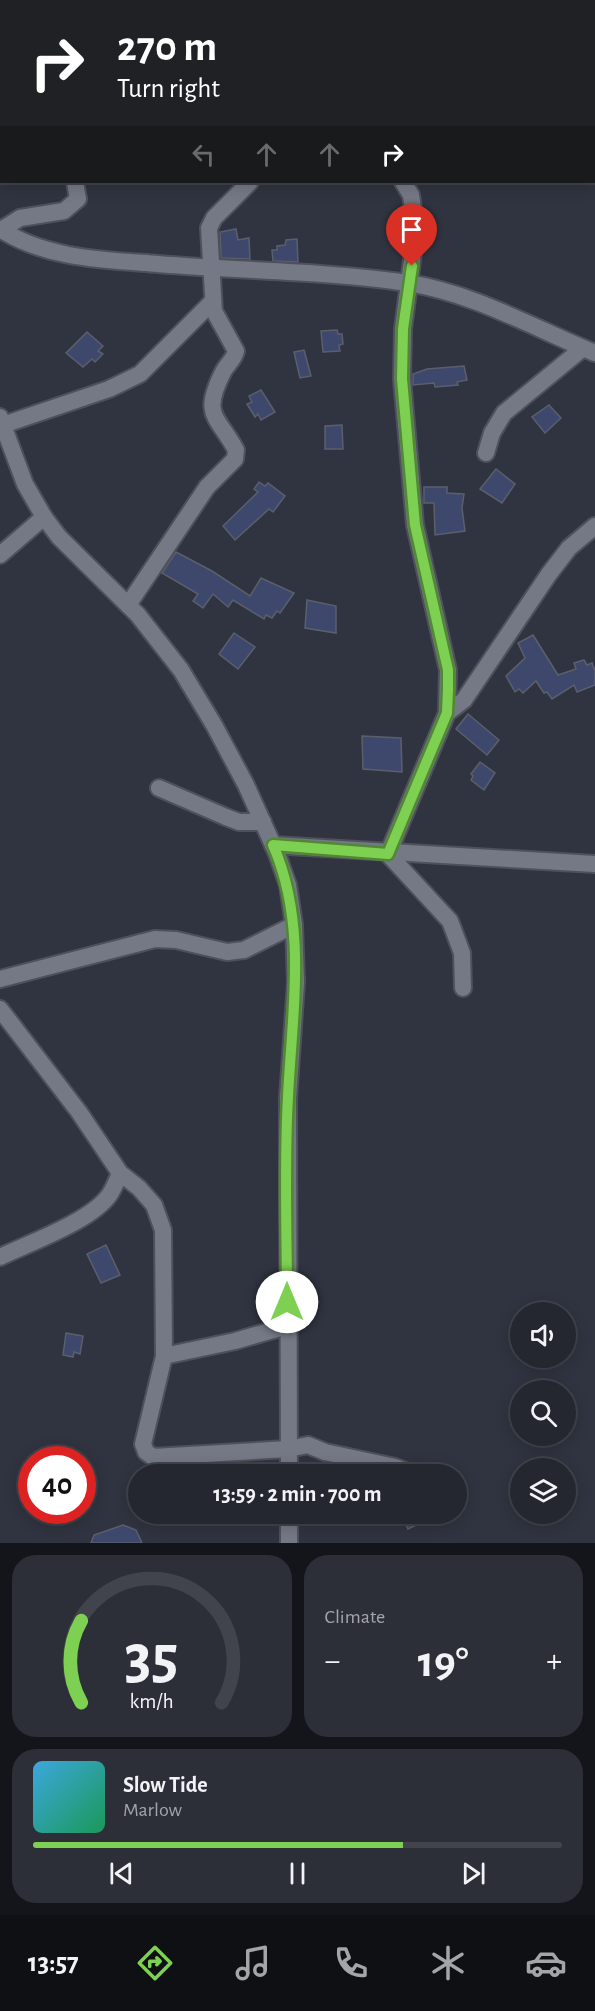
<!DOCTYPE html>
<meta charset="utf-8">
<style>
body{margin:0;font-family:"Alegreya Sans",sans-serif;background:#2c2f38;color:#f1f3f6;height:100vh;display:flex;flex-direction:column;font-size:22px;white-space:nowrap}
*{box-sizing:border-box;margin:0}
p{font-size:20px;color:#a3a5ab}
.icon{flex:none;width:33px;height:33px;fill:none;stroke:currentColor;stroke-width:2;stroke-linecap:round;stroke-linejoin:round}
.map{position:relative;height:1543px;overflow:hidden}
.details{display:flex;flex-direction:column;gap:12px;padding:12px;background:#14151a;flex:1}
.details>*{flex:none}
.hud{position:absolute;left:0px;top:0px;width:596px;height:183px;box-shadow:0 3px 15px #0003,0 0 0 2px #41444c;background:#202124;color:#fff;overflow:hidden}
.controls{position:absolute;left:510px;top:1302px;display:grid;gap:12px}
.controls a{display:grid;place-items:center;width:66px;height:66px;border-radius:50%;background:#242730;box-shadow:0 3px 15px #0003,0 0 0 2px #41444c;font-size:30px}
.speed{position:absolute;left:18px;top:1446px;display:flex;gap:12px;font-size:30px;font-weight:700;text-align:center}
.speed>*{display:grid;place-content:center;width:78px;height:78px;border-radius:50%;background:#242730;box-shadow:0 3px 15px #0003,0 0 0 2px #41444c;line-height:1}
.speed .limit{border:9px solid #d22;background:#fff;color:#111}
.pin{position:absolute;display:grid;place-items:center;width:51px;height:51px;color:#fff;margin:-62px -26px;border-radius:50% 50% 50% 0;rotate:-45deg;box-shadow:0 0 6px #0007}
.pin .icon{rotate:45deg}
.me{position:absolute;width:66px;margin:-33px;rotate:0deg;stroke-linejoin:round;filter:drop-shadow(0 0 4px #0008)}
.turn{display:flex;align-items:center;gap:21px;height:126px;padding:0 18px;font-size:27px}
.turn .icon{width:78px;height:78px;stroke-width:2.5}
.turn b{display:block;font-size:42px;line-height:51px}
.lanes{display:flex;align-items:center;height:57px;padding:0 18px;background:#0003;justify-content:center;gap:30px;direction:ltr}
.lanes .off{opacity:.35}
.big{font-size:45px;font-weight:600;line-height:1.1}
.details .card{flex:1;display:flex;flex-direction:column;justify-content:center;gap:9px;min-width:0;padding:0 21px;border-radius:24px;background:#2c2f38}
.details .dial{align-items:center;gap:0}
.dial svg{height:156px;overflow:visible;fill:none;stroke:#41444c;stroke-width:7;stroke-linecap:round;text-anchor:middle}
.dial text{fill:#f1f3f6;stroke:none}
.song{display:flex;align-items:center;gap:18px}
.cover{width:72px;height:72px;border-radius:9px;background:linear-gradient(135deg,hsl(200 70% 55%),hsl(150 70% 35%))}
.played{height:6px;border-radius:3px;background:linear-gradient(90deg,#7ed053 70%,#41444c 70%)}
.keys{display:flex;justify-content:space-around;direction:ltr}
.heat{display:flex;justify-content:space-between;align-items:center;font-size:33px;direction:ltr}
.details .tiles{flex:1;display:grid;gap:12px;grid-template-columns:1fr 1fr}
.card:last-child{grid-column:span 2}
.trip{position:absolute;left:128px;top:1464px;width:339px;height:60px;border-radius:30px;background:#242730;box-shadow:0 3px 15px #0003,0 0 0 2px #41444c;font-weight:600;line-height:60px;text-align:center}
.tabs{display:flex;height:96px;justify-content:space-around;align-items:center;background:#0e1013;color:#a3a5ab}
.tabs .icon{width:42px;height:42px}
.tabs .selected{color:#7ed053}
.tabs b{font-size:27px;color:#f1f3f6}
.map>svg:first-child{display:block}
.building{fill:#3e486c;stroke:#5b5f6c;stroke-width:1.5}
.lines{fill:none;stroke-linecap:round;stroke-linejoin:round}
.minor-casing{stroke:#4e515b;stroke-width:20}
.minor{stroke:#757986;stroke-width:16}
.route-casing{stroke:#528736;stroke-width:15}
.route{stroke:#7ed053;stroke-width:10}
</style>
<div class="map">
<svg width="595" height="1543" viewBox="0 0 595 1543">
<rect width="100%" height="100%" fill="#303440"/>
<g class="building">
<polygon points="236,229 238,240 249,238 250,259 221,258 220,232"/>
<polygon points="297,239 298,262 273,261 272,250 277,250 277,246 285,245 286,240"/>
<polygon points="337,330 338,334 342,334 343,344 339,345 340,351 323,352 321,331"/>
<polygon points="87,332 103,346 98,351 103,354 95,362 92,359 83,367 66,353"/>
<polygon points="304,350 311,376 300,378 294,352"/>
<polygon points="464,366 467,380 457,382 458,385 435,387 434,383 413,385 413,374 427,369"/>
<polygon points="261,390 275,412 261,420 258,414 255,417 247,404 252,402 249,396"/>
<polygon points="549,405 561,418 545,433 532,417"/>
<polygon points="342,425 343,449 325,449 325,426"/>
<polygon points="496,469 515,484 502,503 480,489"/>
<polygon points="259,482 265,486 268,483 285,496 273,512 269,509 235,540 223,526 258,492 254,489"/>
<polygon points="424,487 447,487 447,493 464,494 462,508 465,531 435,535 434,503 424,503"/>
<polygon points="176,552 212,571 250,596 261,578 294,593 280,613 277,611 272,618 266,615 264,619 233,600 228,607 213,594 203,608 193,601 198,594 162,573"/>
<polygon points="307,600 336,606 336,633 305,628"/>
<polygon points="234,633 255,647 238,669 219,654"/>
<polygon points="533,635 558,675 576,669 574,663 584,660 587,665 592,663 595,671 595,685 577,692 574,685 552,699 547,692 544,693 536,681 523,693 519,689 515,692 506,676 525,658 518,643"/>
<polygon points="468,714 499,740 487,755 456,729"/>
<polygon points="362,736 401,738 402,772 363,769"/>
<polygon points="480,762 495,773 484,790 471,780 473,776 471,774"/>
<polygon points="106,1245 120,1275 101,1283 87,1254"/>
<polygon points="66,1333 83,1336 80,1354 74,1352 73,1357 63,1355"/>
<polygon points="207,1464 207,1474 188,1474 188,1465"/>
<polygon points="401,1514 439,1514 408,1529"/>
<polygon points="123,1525 136,1530 142,1543 91,1543 94,1535"/>
</g>
<g class="lines">
<defs>
<g id="minor">
<polyline points="403,182 411,195 416,230 403,329 402,379 415,525 448,670 447,713"/>
<path d="M0 229C46 259 105 260 158 264 241 271 326 271 408 283 473 293 534 328 595 353"/>
<polyline points="1,230 20,218 64,211 78,199 75,182"/>
<polyline points="0,417 25,484 44,517 59,537 138,615 181,670 214,725 246,785 277,854 288,885 294,925 296,982 288,1099 289,1474"/>
<polyline points="0,426 109,389 140,374 212,302"/>
<polyline points="486,453 492,433 504,413 583,348"/>
<polyline points="0,555 44,517"/>
<path d="M128 605 207 487 235 459 236 450C217 415 201 416 223 372 227 364 234 360 236 351L214 311 209 228 214 218 250 182"/>
<polyline points="159,788 226,817 239,822 263,822"/>
<polyline points="273,845 595,864"/>
<polyline points="0,979 155,939 176,940 227,952 244,950 294,925"/>
<polyline points="463,988 462,953 450,921 388,854 447,713 464,700 549,574 569,548 595,526"/>
<polyline points="0,1009 79,1112 120,1173 139,1188 154,1205 163,1230 164,1356 143,1444 146,1452 153,1457 288,1449 308,1445 325,1452 395,1467 413,1474"/>
<path d="M0 1257C29 1243 92 1221 110 1194 114 1188 117 1180 120 1173"/>
<polyline points="164,1356 235,1341 287,1326"/>
<polyline points="289,1543 289,1514"/>
</g>
</defs>
<use href="#minor" class="minor-casing"/>
<use href="#minor" class="minor"/>
</g>
<g class="lines">
<defs>
<path id="route" d="M287 1302C287 1234 284 1165 288 1097 292 1013 308 925 273 845L388 854 447 713 448 690V670L415 525 402 379 403 329 412 266"/>
</defs>
<use href="#route" class="route-casing"/>
<use href="#route" class="route"/>
</g>
</svg>
<div class="controls">
<a><svg class="icon" aria-label="sound" viewBox="0 0 24 24"><path d="M4 9h4l5-4v14l-5-4H4zM17 9q2 3 0 6"/></svg></a>
<a><svg class="icon" aria-label="search" viewBox="0 0 24 24"><circle cx="10" cy="10" r="6"/><path d="M15 15l6 6"/></svg></a>
<a><svg class="icon" aria-label="layers" viewBox="0 0 24 24"><path d="M12 4l9 5-9 5-9-5zM3 14l9 5 9-5"/></svg></a>
</div>
<div class="speed"><div class="limit">40</div></div>
<div class="pin" style="left:412px;top:266px;background:#d93025"><svg class="icon" aria-label="arrive" viewBox="0 0 24 24"><path d="M6 21V4h12l-3 4 3 4H6"/></svg></div>
<svg class="me" style="left:287px;top:1302px" viewBox="-20 -20 40 40"><circle r="19" fill="#fff"/><path d="M0-13L10 11 0 6-10 11z" fill="#7ed053"/></svg>
<div class="trip">13:59 · 2 min · 700 m</div>
<div class="hud">
<div class="turn"><svg class="icon" aria-label="right" viewBox="0 0 24 24"><path d="M7 20v-9h11M14 6l5 5-5 5"/></svg><div><b>270 m</b>Turn right</div></div>
<div class="lanes"><svg class="icon off" aria-label="left" viewBox="0 0 24 24"><path d="M17 20v-9H6M10 6l-5 5 5 5"/></svg><svg class="icon off" aria-label="ahead" viewBox="0 0 24 24"><path d="M12 20V5M6 11l6-6 6 6"/></svg><svg class="icon off" aria-label="ahead" viewBox="0 0 24 24"><path d="M12 20V5M6 11l6-6 6 6"/></svg><svg class="icon" aria-label="right" viewBox="0 0 24 24"><path d="M7 20v-9h11M14 6l5 5-5 5"/></svg></div>
</div>
</div>
<section class="details">
<div class="tiles">
<div class="card dial"><svg viewBox="0 0 100 80">
<path d="M14 69A42 42 0 1 1 86 69"/>
<path d="M14 69A42 42 0 0 1 14 27" stroke="#7ed053"/>
<text x="50" y="56" font-size="32" font-weight="700">35</text>
<text x="50" y="72" font-size="11">km/h</text>
</svg></div>
<div class="card"><p>Climate</p>
<div class="heat"><a>−</a><b class="big">19°</b><a>+</a></div>
</div>
<div class="card">
<div class="song"><i class="cover"></i><div><b>Slow Tide</b><p>Marlow</p></div></div>
<div class="played"></div>
<div class="keys"><svg class="icon" aria-label="previous" viewBox="0 0 24 24"><path d="M18 5L8 12l10 7zM5 5v14"/></svg><svg class="icon" aria-label="pause" viewBox="0 0 24 24"><path d="M8 5v14M16 5v14"/></svg><svg class="icon" aria-label="next" viewBox="0 0 24 24"><path d="M6 5l10 7-10 7zM19 5v14"/></svg></div>
</div>
</div>
</section>
<nav class="tabs">
<b>13:57</b>
<svg class="icon selected" aria-label="directions" viewBox="0 0 24 24"><path d="M12 3l9 9-9 9-9-9zM9 14v-3h6M13 9l2 2-2 2"/></svg>
<svg class="icon" aria-label="music" viewBox="0 0 24 24"><path d="M9 18V5l10-2v13"/><circle cx="6" cy="18" r="3"/><circle cx="16" cy="16" r="3"/></svg>
<svg class="icon" aria-label="phone" viewBox="0 0 24 24"><path d="M5 4h4l2 5-3 2q2 4 5 5l2-3 5 2v4C11 20 4 13 5 4z"/></svg>
<svg class="icon" aria-label="climate" viewBox="0 0 24 24"><path d="M12 3v18M4 7l16 10M4 17L20 7"/></svg>
<svg class="icon" aria-label="car" viewBox="0 0 24 24"><path d="M5 17H2v-5l4-1 3-4h7l3 4 3 1v5h-3M9 17h6M6 11h13"/><circle cx="7" cy="17" r="2"/><circle cx="17" cy="17" r="2"/></svg>
</nav>
